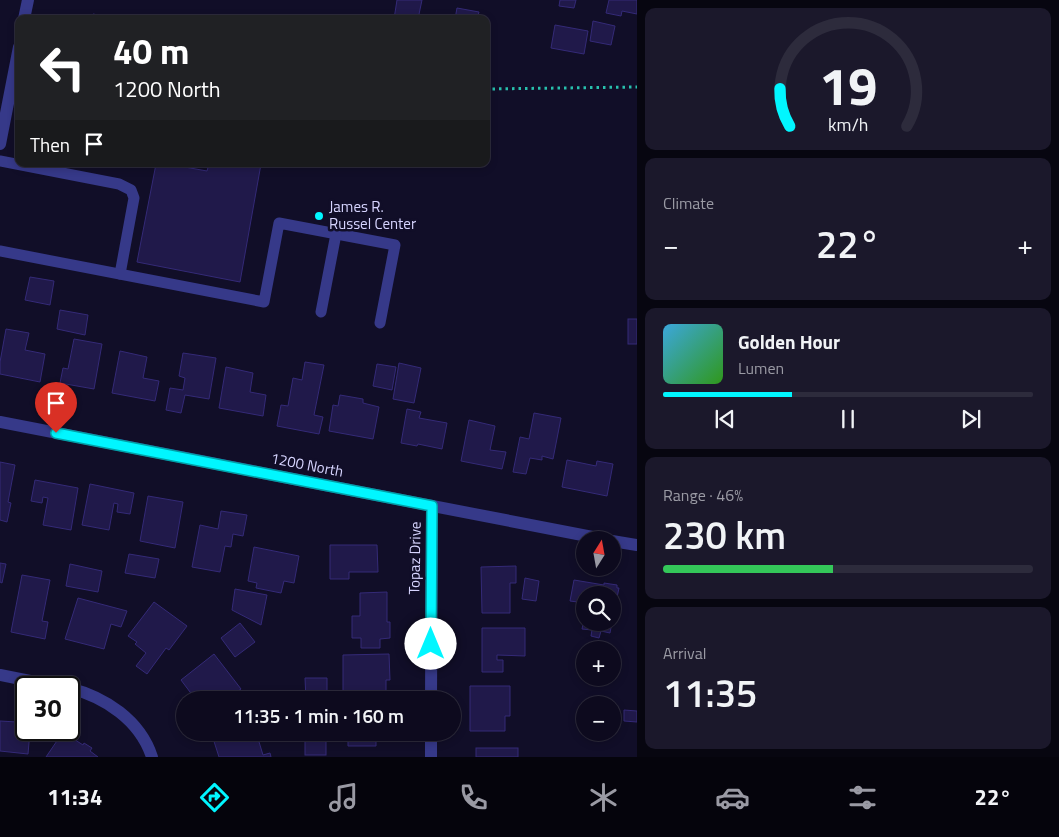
<!DOCTYPE html>
<meta charset="utf-8">
<style>
body{margin:0;font-family:"Titillium Web",sans-serif;background:#1b182b;color:#f1f3f6;height:100vh;display:flex;flex-direction:column;font-size:19px;white-space:nowrap}
*{box-sizing:border-box;margin:0}
p{font-size:16px;color:#9a9aa4}
.icon{flex:none;width:28px;height:28px;fill:none;stroke:currentColor;stroke-width:2;stroke-linecap:round;stroke-linejoin:round}
.map{position:relative;flex:1;overflow:hidden}
.drawer{display:flex;flex-direction:column;gap:8px;padding:8px;background:#070610;width:422px}
.drawer>*{flex:none}
.banner{position:absolute;left:15px;top:15px;width:475px;height:152px;border-radius:10px;box-shadow:0 2px 8px #0003,0 0 0 1px #2d2b3c;background:#202124;color:#fff;overflow:hidden}
.needle{width:32px;rotate:11deg}
.controls{position:absolute;left:576px;top:531px;display:grid;gap:10px}
.controls a{display:grid;place-items:center;width:45px;height:45px;border-radius:50%;background:#0d0a1e;box-shadow:0 2px 8px #0003,0 0 0 1px #2d2b3c;font-size:25px}
.speed{position:absolute;left:15px;top:676px;display:flex;gap:10px;font-size:25px;font-weight:700;text-align:center}
.speed>*{display:grid;place-content:center;width:65px;height:65px;border-radius:50%;background:#0d0a1e;box-shadow:0 2px 8px #0003,0 0 0 1px #2d2b3c;line-height:1}
.speed .limit{border:2px solid #111;border-radius:8px;background:#fff;color:#111}
.pin{position:absolute;display:grid;place-items:center;width:42px;height:42px;color:#fff;margin:-51px -21px;border-radius:50% 50% 50% 0;rotate:-45deg;box-shadow:0 0 5px #0007}
.pin .icon{rotate:45deg}
.me{position:absolute;width:55px;margin:-28px;rotate:0deg;stroke-linejoin:round;filter:drop-shadow(0 0 4px #0008)}
.turn{display:flex;align-items:center;gap:18px;height:105px;padding:0 15px;font-size:22px}
.turn .icon{width:65px;height:65px;stroke-width:2.5}
.turn b{display:block;font-size:35px;line-height:42px}
.then{display:flex;align-items:center;height:48px;padding:0 15px;background:#0003;gap:10px;font-size:19px}
.big{font-size:38px;font-weight:600;line-height:1.1}
.drawer .card{flex:1;display:flex;flex-direction:column;justify-content:center;gap:8px;min-width:0;padding:0 18px;border-radius:10px;background:#1b182b}
.drawer .dial{align-items:center;gap:0}
.dial svg{height:130px;overflow:visible;fill:none;stroke:#2d2b3c;stroke-width:7;stroke-linecap:round;text-anchor:middle}
.dial text{fill:#f1f3f6;stroke:none}
.song{display:flex;align-items:center;gap:15px}
.cover{width:60px;height:60px;border-radius:8px;background:linear-gradient(135deg,hsl(200 70% 55%),hsl(110 70% 35%))}
.played{height:5px;border-radius:2px;background:linear-gradient(90deg,#01f6ff 35%,#2d2b3c 35%)}
.keys{display:flex;justify-content:space-around;direction:ltr}
.heat{display:flex;justify-content:space-between;align-items:center;font-size:28px;direction:ltr}
.charge{height:8px;border-radius:4px;background:linear-gradient(90deg,#34c759 46%,#2d2b3c 0)}
.trip{position:absolute;left:176px;top:691px;width:285px;height:50px;border-radius:25px;background:#0d0a1e;box-shadow:0 2px 8px #0003,0 0 0 1px #2d2b3c;font-weight:600;line-height:50px;text-align:center}
.dock{display:flex;height:80px;justify-content:space-around;align-items:center;background:#05040c;color:#9a9aa4}
.dock .icon{width:35px;height:35px}
.dock .current{color:#01f6ff}
.dock b{font-size:22px;color:#f1f3f6}
main{display:flex;flex:1;min-height:0}
.map>svg:first-child{display:block}
.building{fill:#20194a;stroke:#342a77}
.lines{fill:none;stroke-linecap:round;stroke-linejoin:round}
.path{stroke:#28c0ad;stroke-width:3;stroke-dasharray:2.5 4;stroke-linecap:butt}
.service{stroke:#363989;stroke-width:11}
.minor{stroke:#363989;stroke-width:12}
.route-casing{stroke:#01a0a6;stroke-width:12}
.route{stroke:#01f6ff;stroke-width:9}
.poi-dot{fill:#01f6ff;stroke:#110e28;stroke-width:2}
.labels{text-anchor:middle;stroke-width:5;stroke-linejoin:round;paint-order:stroke}
.poi-label{font-size:15px;fill:#d7d5ff;stroke:#110e28;text-anchor:start}
.street-label{font-size:15px;fill:#d7d5ff;stroke:#110e28}
</style>
<main>
<div class="map">
<svg width="637" height="757" viewBox="0 0 637 757">
<rect width="100%" height="100%" fill="#110e28"/>
<g class="building">
<polygon points="397,0 422,0 418,19 394,19"/>
<polygon points="560,0 576,0 574,8 559,6"/>
<polygon points="609,0 637,0 637,14 622,11 621,16 606,13"/>
<polygon points="457,8 479,12 477,19 455,19"/>
<polygon points="93,14 119,19 92,19"/>
<polygon points="593,21 615,26 611,45 590,41"/>
<polygon points="555,25 588,31 584,54 551,48"/>
<polygon points="156,164 168,164 207,171 209,164 261,164 240,282 137,262"/>
<polygon points="30,277 54,281 50,305 25,300"/>
<polygon points="60,310 88,315 85,335 57,329"/>
<rect x="628" y="319" width="9" height="25"/>
<polygon points="6,329 29,333 25,350 45,354 40,382 0,374 0,362"/>
<polygon points="74,339 102,344 94,389 60,383 63,368 68,369"/>
<polygon points="120,351 147,357 143,378 159,381 155,401 112,393"/>
<polygon points="183,353 216,358 209,399 185,395 181,413 166,410 170,388 183,390 185,378 179,376"/>
<polygon points="305,362 324,365 314,415 323,417 319,434 277,426 281,405 288,406 293,378 302,380"/>
<polygon points="399,363 421,368 414,403 393,399"/>
<polygon points="377,364 396,367 392,390 373,386"/>
<polygon points="226,367 253,373 250,392 266,395 263,416 219,408"/>
<polygon points="340,395 363,399 363,403 379,407 373,439 329,431 333,405 338,406"/>
<polygon points="407,409 421,412 419,418 447,423 442,449 418,444 417,446 401,443"/>
<polygon points="534,413 561,418 553,459 542,456 542,460 530,458 526,474 513,472 520,437 529,439"/>
<polygon points="469,420 495,426 490,450 506,452 502,469 461,461"/>
<polygon points="567,460 596,466 597,461 613,464 607,496 562,487"/>
<polygon points="0,462 15,465 8,502 11,503 7,522 0,520"/>
<polygon points="35,480 78,488 71,530 43,525 48,498 43,497 42,503 31,501"/>
<polygon points="90,484 134,493 130,514 117,512 118,504 114,503 109,530 82,525"/>
<polygon points="148,496 183,502 175,548 140,541"/>
<polygon points="221,511 247,515 243,536 233,534 231,547 225,546 220,572 192,567 200,525 218,529"/>
<polygon points="330,545 377,545 378,572 349,572 349,579 330,579"/>
<polygon points="254,547 299,556 294,583 284,581 281,593 256,588 257,583 248,581"/>
<polygon points="129,554 159,559 155,578 125,573"/>
<polygon points="0,563 6,564 2,583 0,582"/>
<polygon points="70,564 102,571 98,592 66,586"/>
<polygon points="516,566 516,583 510,583 510,613 482,613 481,567"/>
<polygon points="22,575 50,580 42,621 48,622 45,639 11,632"/>
<polygon points="525,578 539,581 536,601 522,599"/>
<polygon points="574,580 604,585 604,583 617,585 617,588 619,588 612,621 612,595 585,595 585,603 570,601"/>
<polygon points="235,589 267,595 261,625 232,610"/>
<polygon points="387,592 387,622 390,622 390,638 380,639 380,648 361,648 361,638 352,638 352,616 360,616 360,593"/>
<polygon points="78,598 127,611 121,627 111,624 104,649 65,639"/>
<polygon points="154,602 187,626 169,650 166,648 147,674 136,666 146,653 135,644 137,642 128,636"/>
<polygon points="585,615 585,622 612,622 610,633 601,631 599,638 591,636 592,630 582,629"/>
<polygon points="240,623 255,642 235,657 221,638"/>
<polygon points="482,628 525,628 525,656 497,655 497,660 503,660 503,672 482,672"/>
<polygon points="214,654 241,689 225,700 196,700 181,680"/>
<polygon points="389,654 390,680 386,680 386,698 355,698 355,695 343,695 343,655"/>
<polygon points="305,678 327,678 327,700 306,700"/>
<polygon points="470,686 510,686 510,716 505,716 505,731 470,731"/>
<polygon points="624,710 637,711 637,722 624,721"/>
<polygon points="0,721 17,722 16,730 30,731 28,754 0,751"/>
<polygon points="63,732 83,745 84,743 92,748 90,751 98,757 46,757"/>
<polygon points="211,732 256,732 263,755 270,753 271,757 219,757"/>
<rect x="305" y="732" width="21" height="23"/>
<polygon points="336,732 376,732 376,746 348,746 348,740 337,740"/>
<rect x="476" y="748" width="42" height="9"/>
</g>
<g class="lines">
<polyline class="path" points="486,89 637,87"/>
<g class="service">
<polyline points="0,161 119,184 131,190 134,198 120,274"/>
<polyline points="0,251 264,302 279,223 395,245 380,323"/>
<polyline points="321,312 336,234"/>
</g>
<g class="minor">
<polyline points="24,19 28,0"/>
<polyline points="0,144 19,47"/>
<polyline points="0,422 608,540"/>
<polyline points="612,541 637,545"/>
<polyline points="0,675 65,688"/>
<path d="M69 688C105 697 140 720 152 757"/>
<polyline points="431,700 432,506"/>
<polyline points="431,757 431,732"/>
</g>
</g>
<g class="lines">
<defs>
<polyline id="route" points="56,433 432,506 431,644"/>
</defs>
<use href="#route" class="route-casing"/>
<use href="#route" class="route"/>
</g>
<circle class="poi-dot" cx="319" cy="216" r="5"/>
<g class="labels">
<g class="poi-label">
<text x="329" y="212">James R.<tspan x="329" dy="17">Russel Center</tspan></text>
</g>
<g class="street-label">
<text transform="translate(307 465) rotate(11)" y="5">1200 North</text>
<text transform="translate(415 558) rotate(-89)" y="5">Topaz Drive</text>
</g>
</g>
</svg>
<div class="controls">
<a><svg class="needle" viewBox="-14 -14 28 28"><path d="M0-13l5 13h-10z" fill="#e53935"/><path d="M0 13l5-13h-10z" fill="#9a9aa4"/></svg></a>
<a><svg class="icon" aria-label="search" viewBox="0 0 24 24"><circle cx="10" cy="10" r="6"/><path d="M15 15l6 6"/></svg></a>
<a>+</a>
<a>−</a>
</div>
<div class="speed"><div class="limit">30</div></div>
<div class="pin" style="left:56px;top:433px;background:#d93025"><svg class="icon" aria-label="arrive" viewBox="0 0 24 24"><path d="M6 21V4h12l-3 4 3 4H6"/></svg></div>
<svg class="me" style="left:431px;top:644px" viewBox="-20 -20 40 40"><circle r="19" fill="#fff"/><path d="M0-13L10 11 0 6-10 11z" fill="#01f6ff"/></svg>
<div class="trip">11:35 · 1 min · 160 m</div>
<div class="banner">
<div class="turn"><svg class="icon" aria-label="left" viewBox="0 0 24 24"><path d="M17 20v-9H6M10 6l-5 5 5 5"/></svg><div><b>40 m</b>1200 North</div></div>
<div class="then">Then<svg class="icon" aria-label="arrive" viewBox="0 0 24 24"><path d="M6 21V4h12l-3 4 3 4H6"/></svg></div>
</div>
</div>
<section class="drawer">
<div class="card dial"><svg viewBox="0 0 100 80">
<path d="M14 69A42 42 0 1 1 86 69"/>
<path d="M14 69A42 42 0 0 1 8 46" stroke="#01f6ff"/>
<text x="50" y="56" font-size="32" font-weight="700">19</text>
<text x="50" y="72" font-size="11">km/h</text>
</svg></div>
<div class="card"><p>Climate</p>
<div class="heat"><a>−</a><b class="big">22°</b><a>+</a></div>
</div>
<div class="card">
<div class="song"><i class="cover"></i><div><b>Golden Hour</b><p>Lumen</p></div></div>
<div class="played"></div>
<div class="keys"><svg class="icon" aria-label="previous" viewBox="0 0 24 24"><path d="M18 5L8 12l10 7zM5 5v14"/></svg><svg class="icon" aria-label="pause" viewBox="0 0 24 24"><path d="M8 5v14M16 5v14"/></svg><svg class="icon" aria-label="next" viewBox="0 0 24 24"><path d="M6 5l10 7-10 7zM19 5v14"/></svg></div>
</div>
<div class="card"><p>Range · 46%</p><b class="big">230 km</b><div class="charge"></div></div>
<div class="card"><p>Arrival</p><b class="big">11:35</b></div>
</section>
</main>
<nav class="dock">
<b>11:34</b>
<svg class="icon current" aria-label="directions" viewBox="0 0 24 24"><path d="M12 3l9 9-9 9-9-9zM9 14v-3h6M13 9l2 2-2 2"/></svg>
<svg class="icon" aria-label="music" viewBox="0 0 24 24"><path d="M9 18V5l10-2v13"/><circle cx="6" cy="18" r="3"/><circle cx="16" cy="16" r="3"/></svg>
<svg class="icon" aria-label="phone" viewBox="0 0 24 24"><path d="M5 4h4l2 5-3 2q2 4 5 5l2-3 5 2v4C11 20 4 13 5 4z"/></svg>
<svg class="icon" aria-label="climate" viewBox="0 0 24 24"><path d="M12 3v18M4 7l16 10M4 17L20 7"/></svg>
<svg class="icon" aria-label="car" viewBox="0 0 24 24"><path d="M5 17H2v-5l4-1 3-4h7l3 4 3 1v5h-3M9 17h6M6 11h13"/><circle cx="7" cy="17" r="2"/><circle cx="17" cy="17" r="2"/></svg>
<svg class="icon" aria-label="filters" viewBox="0 0 24 24"><path d="M4 7h16M4 17h16"/><circle cx="9" cy="7" r="2"/><circle cx="15" cy="17" r="2"/></svg>
<b>22°</b>
</nav>
